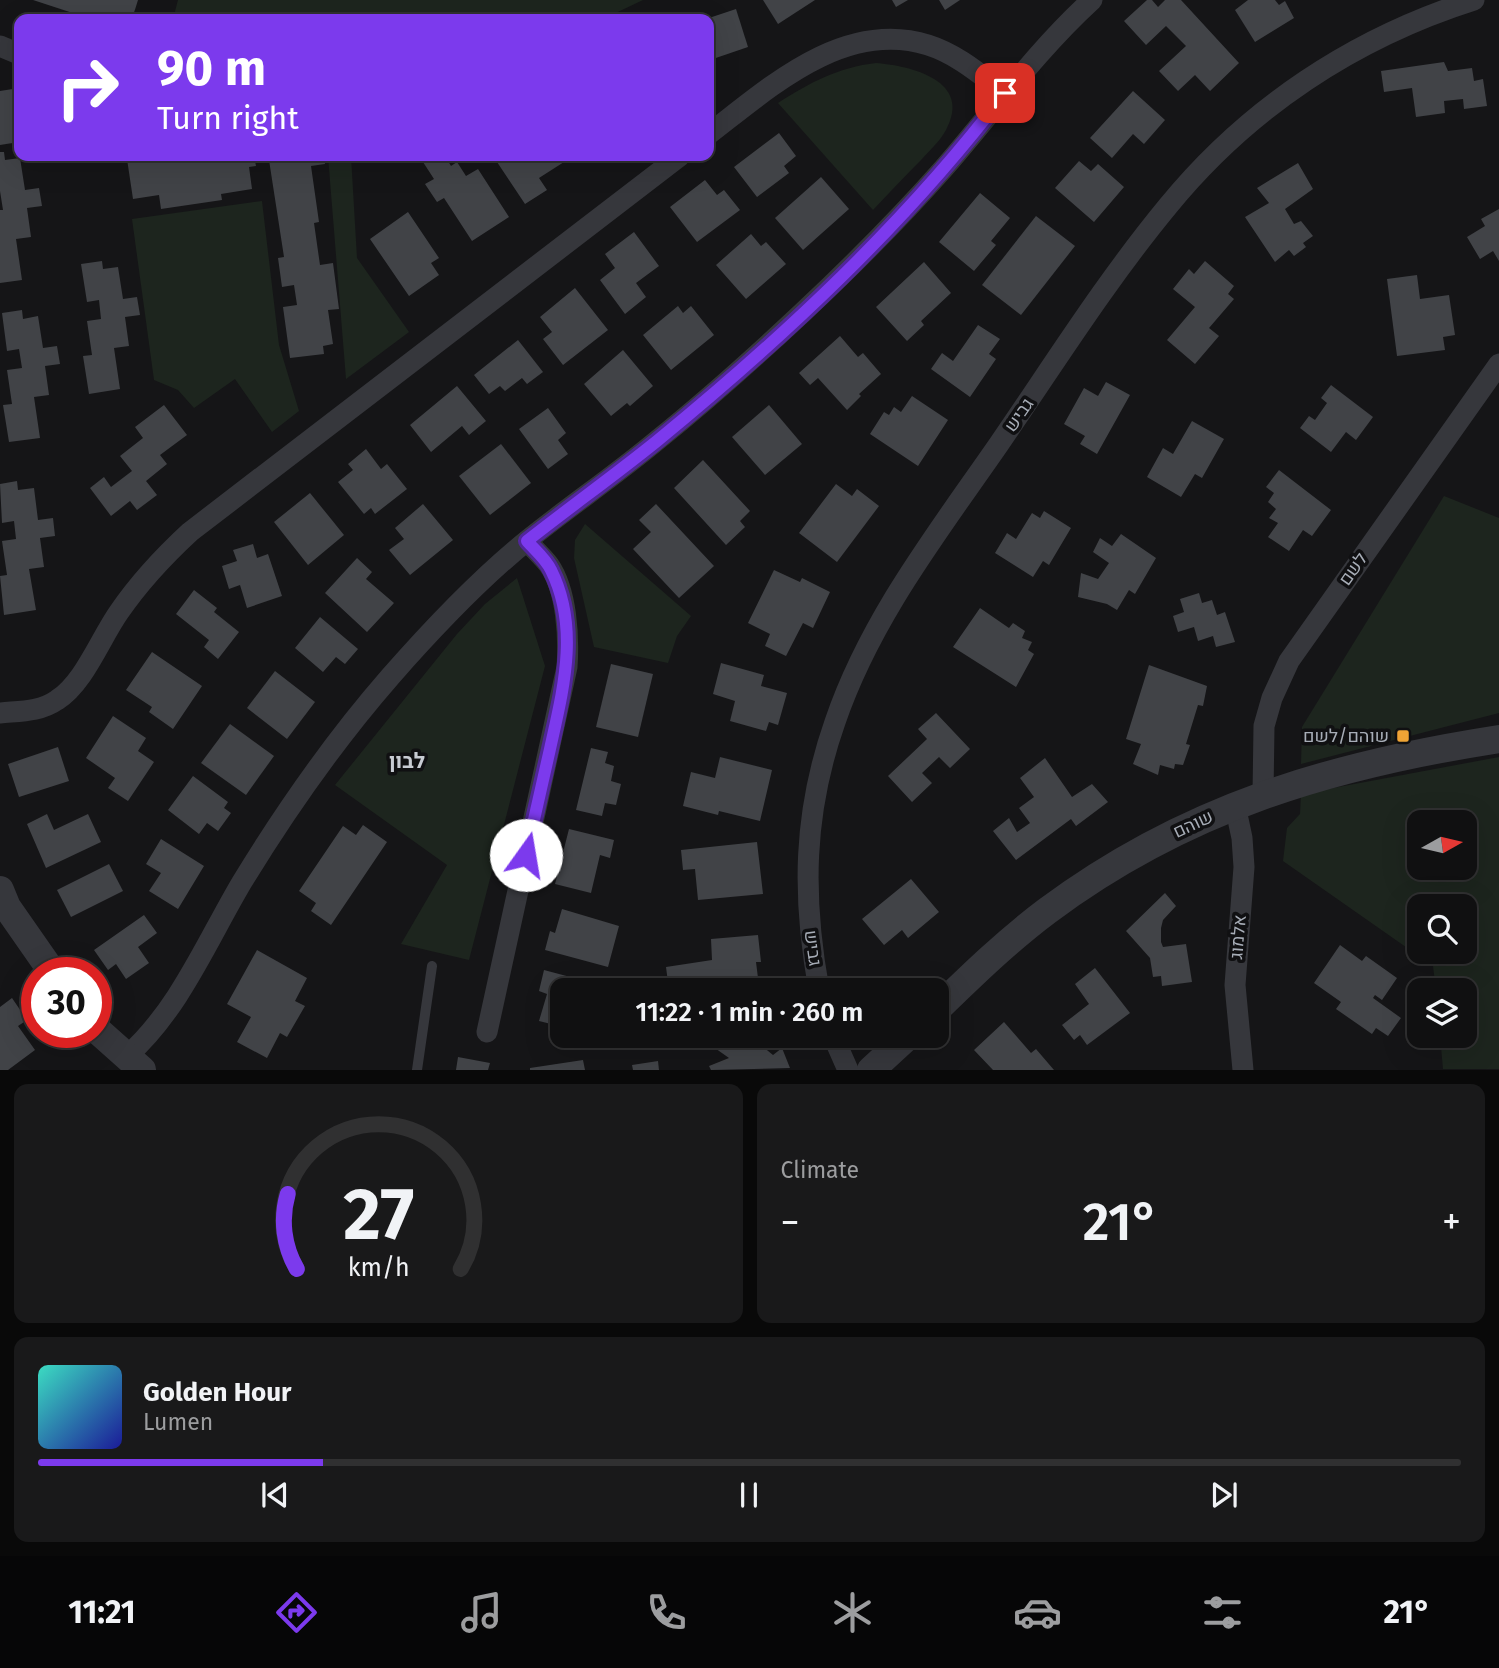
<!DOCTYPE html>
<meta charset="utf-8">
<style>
body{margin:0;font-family:"Fira Sans",Heebo,sans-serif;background:#19191a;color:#f1f3f6;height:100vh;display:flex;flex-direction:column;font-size:26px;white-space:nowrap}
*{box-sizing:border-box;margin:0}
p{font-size:23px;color:#9c9d9f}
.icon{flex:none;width:38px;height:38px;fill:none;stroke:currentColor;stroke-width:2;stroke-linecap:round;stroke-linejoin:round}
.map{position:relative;height:1070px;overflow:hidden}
.sheet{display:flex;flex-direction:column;gap:14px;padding:14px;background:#090909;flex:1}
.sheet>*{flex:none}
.guide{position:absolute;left:14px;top:14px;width:700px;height:147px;border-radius:14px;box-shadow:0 7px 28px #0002,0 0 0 2px #303031;background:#7c3aed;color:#fff;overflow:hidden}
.needle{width:46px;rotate:82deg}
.tools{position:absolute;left:1407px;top:810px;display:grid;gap:14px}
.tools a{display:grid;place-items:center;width:70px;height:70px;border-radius:14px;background:#101011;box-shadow:0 7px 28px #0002,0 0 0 2px #303031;font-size:35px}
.speed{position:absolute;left:21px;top:957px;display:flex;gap:14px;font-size:35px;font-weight:700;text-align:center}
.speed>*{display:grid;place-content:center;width:91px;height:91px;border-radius:50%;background:#101011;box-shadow:0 7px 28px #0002,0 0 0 2px #303031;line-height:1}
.speed .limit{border:10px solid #d22;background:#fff;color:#111}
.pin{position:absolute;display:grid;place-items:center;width:60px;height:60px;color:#fff;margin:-30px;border-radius:14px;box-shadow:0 4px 10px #0006}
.me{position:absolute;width:77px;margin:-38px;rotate:13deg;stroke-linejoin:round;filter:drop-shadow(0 0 5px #0008)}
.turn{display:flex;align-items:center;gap:24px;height:147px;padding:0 28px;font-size:32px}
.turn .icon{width:91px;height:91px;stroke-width:2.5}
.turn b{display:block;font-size:49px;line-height:60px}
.big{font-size:52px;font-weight:600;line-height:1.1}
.sheet .widget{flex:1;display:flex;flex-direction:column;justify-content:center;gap:10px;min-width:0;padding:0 24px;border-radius:14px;background:#19191a}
.sheet .dial{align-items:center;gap:0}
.dial svg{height:182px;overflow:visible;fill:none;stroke:#303031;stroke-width:7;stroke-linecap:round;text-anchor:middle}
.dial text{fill:#f1f3f6;stroke:none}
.song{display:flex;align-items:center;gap:21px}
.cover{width:84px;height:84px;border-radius:10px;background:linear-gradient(135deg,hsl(170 70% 55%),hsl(240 70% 35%))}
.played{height:7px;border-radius:4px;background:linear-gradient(90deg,#7c3aed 20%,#303031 20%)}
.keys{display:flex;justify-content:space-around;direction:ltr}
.heat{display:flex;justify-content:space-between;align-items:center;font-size:38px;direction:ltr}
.sheet .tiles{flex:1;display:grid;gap:14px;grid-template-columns:1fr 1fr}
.widget:last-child{grid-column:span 2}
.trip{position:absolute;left:550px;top:978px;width:399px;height:70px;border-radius:14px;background:#101011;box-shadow:0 7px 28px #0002,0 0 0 2px #303031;font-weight:600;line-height:70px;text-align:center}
.dock{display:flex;height:112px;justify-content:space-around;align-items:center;background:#060607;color:#9c9d9f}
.dock .icon{width:49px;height:49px}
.dock .current{color:#7c3aed}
.dock b{font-size:32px;color:#f1f3f6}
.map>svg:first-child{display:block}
.green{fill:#1d251e;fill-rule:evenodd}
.building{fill:#414347}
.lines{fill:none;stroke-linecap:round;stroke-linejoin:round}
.service{stroke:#36373c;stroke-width:10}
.minor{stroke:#36373c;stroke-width:21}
.tertiary{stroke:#36373c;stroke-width:28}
.route-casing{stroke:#51269a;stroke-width:18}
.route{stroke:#7c3aed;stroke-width:12}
.poi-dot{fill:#efa435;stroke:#101012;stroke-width:2.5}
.labels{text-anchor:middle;stroke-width:7;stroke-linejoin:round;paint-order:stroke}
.street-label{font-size:18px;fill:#a7adb7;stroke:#101012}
.poi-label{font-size:18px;fill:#a7adb7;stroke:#101012;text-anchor:end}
.quarter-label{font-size:21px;font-weight:bold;fill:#c8ccd3;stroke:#101012}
</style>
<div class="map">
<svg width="1499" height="1070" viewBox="0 0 1499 1070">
<rect width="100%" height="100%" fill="#151517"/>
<g class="green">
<polygon points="178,0 643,0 603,19 173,19"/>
<path d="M876 63C912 66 973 81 946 130 940 141 930 150 922 159 905 176 889 193 873 210L778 103C809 83 839 67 876 63Z"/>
<polygon points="328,156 351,156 357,258 409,332 346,379"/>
<polygon points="262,201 279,345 299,411 272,432 235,379 194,408 178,390 154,380 132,219"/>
<polygon points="1444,496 1499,518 1499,713 1301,764 1302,727"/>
<polygon points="585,524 691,616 677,636 668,663 594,647 574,558 575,540"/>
<polygon points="517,578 545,666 469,960 401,944 447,865 335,785 457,634 485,604"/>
<path d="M1499 757V1069H1443L1440 1036H1465V990H1436L1433 966 1283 861 1287 828 1300 814 1301 794ZM1419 822H1465V868H1419ZM1419 906H1465V952H1419Z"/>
</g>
<g class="building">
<polygon points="33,0 138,0 132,19 91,19"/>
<polygon points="763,0 815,0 778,24"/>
<polygon points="892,0 908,0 896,7"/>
<polygon points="939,0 960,0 945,10"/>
<polygon points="1147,0 1152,0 1158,7 1165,0 1181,0 1239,63 1210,91 1195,75 1178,91 1159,71 1186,46 1166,26 1146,45 1124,21"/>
<polygon points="1248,0 1275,0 1279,5 1285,1 1294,18 1255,42 1235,10"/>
<polygon points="736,9 748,47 710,60 709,18"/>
<polygon points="1444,62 1448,71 1472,68 1474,81 1483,79 1487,106 1464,109 1463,99 1444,101 1445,113 1416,117 1412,88 1384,92 1381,71"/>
<polygon points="19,88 19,104 14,105 19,142 0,145 0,91"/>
<polygon points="1133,91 1165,120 1144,144 1133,134 1112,158 1090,138"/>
<polygon points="779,133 796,156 784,166 789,173 757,197 734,167"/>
<polygon points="0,152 4,152 5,160 20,158 25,190 39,188 42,206 27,208 31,237 16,239 22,280 0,283 0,210 3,210 0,191"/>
<polygon points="150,156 188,156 188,161 204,159 204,156 254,156 256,166 249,167 252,189 221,194 222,200 161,209 159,195 133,199 127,159"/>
<polygon points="285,156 324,156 325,164 311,166 319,222 314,223 320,265 333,263 339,309 328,310 333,344 323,346 324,354 290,358 283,307 297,305 294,285 282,287 278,258 284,257 269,160"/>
<polygon points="433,156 445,156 451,166 457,162 466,176 478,169 509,217 472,241 444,198 437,202 425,184 434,179 423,162"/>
<polygon points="493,156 559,156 564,162 539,178 547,190 525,204"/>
<polygon points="1079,161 1091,171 1098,164 1124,187 1094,222 1055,188"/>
<polygon points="1298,163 1313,189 1285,209 1294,224 1301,221 1313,236 1303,243 1306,247 1294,256 1289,250 1275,262 1245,217 1269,203 1257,188"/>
<polygon points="821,177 849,209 803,250 775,218"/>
<polygon points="705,180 717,195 724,190 740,210 697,242 670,207"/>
<polygon points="980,193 1010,218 991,241 996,245 974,271 939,242"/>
<polygon points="1499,209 1499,261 1493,251 1480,259 1467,237 1485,226 1481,219"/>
<polygon points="408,212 439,258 431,263 439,275 409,296 370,239"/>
<polygon points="1036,216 1075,246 1021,315 982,285"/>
<polygon points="634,232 659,266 636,283 646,297 625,314 600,280 615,268 605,254"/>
<polygon points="751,234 761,246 766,242 786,264 746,299 716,265"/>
<polygon points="102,261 103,269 118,267 123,299 137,297 140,315 125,317 129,346 114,348 120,389 89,394 83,356 92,355 87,321 101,319 99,300 87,302 81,264"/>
<polygon points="1205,261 1234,286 1228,294 1234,299 1209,328 1219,336 1195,364 1167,340 1195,307 1173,289 1189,269 1194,274"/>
<polygon points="924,262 951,293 921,321 924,325 907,341 876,307"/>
<polygon points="1417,275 1420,299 1449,295 1455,335 1443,337 1445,350 1397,356 1387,279"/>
<polygon points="575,288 608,330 563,365 543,339 552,332 540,317"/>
<polygon points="678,306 683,313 691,306 714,335 671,370 643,335"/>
<polygon points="22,310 23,319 38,316 43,348 57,346 60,364 45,366 49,395 34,397 40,438 9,442 3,405 12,404 7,370 22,368 19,349 7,351 2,313"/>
<polygon points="978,325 1000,339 989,354 996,359 970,397 931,369 942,353 953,361"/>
<polygon points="840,336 858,357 863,353 881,374 859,394 861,396 847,410 818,378 810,385 799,373"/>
<polygon points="518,340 543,372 527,384 522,378 505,391 500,386 489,394 474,375"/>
<polygon points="623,350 653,386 630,406 627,403 611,416 584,384"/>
<polygon points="1106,382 1130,395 1097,454 1080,444 1085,436 1064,424 1084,388 1098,396"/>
<polygon points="1331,385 1373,417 1356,440 1346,432 1331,452 1300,428 1309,416 1315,420 1327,403 1321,398"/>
<polygon points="457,386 486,421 469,435 462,426 431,452 410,425"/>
<polygon points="912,396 948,420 918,466 870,434 884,412 889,415 894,407 901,412"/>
<polygon points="164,405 187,435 160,455 167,464 146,481 157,495 137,510 130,501 111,516 90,488 104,477 111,487 132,471 120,456 143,438 135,427"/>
<polygon points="769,405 802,444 765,475 732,437"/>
<polygon points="548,408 566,433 558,440 568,454 548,469 519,429"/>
<polygon points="1192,421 1224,439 1202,478 1195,474 1181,497 1147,477 1163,448 1173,454"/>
<polygon points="501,444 531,483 490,515 459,476"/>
<polygon points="366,449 381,469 387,464 407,489 375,514 371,508 364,514 338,482 353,470 348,464"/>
<polygon points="703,460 750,511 740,521 745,527 726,545 674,488"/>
<polygon points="1279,470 1331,510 1312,536 1303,530 1289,551 1268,537 1278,523 1269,518 1276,509 1268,502 1274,493 1266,487"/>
<polygon points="17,481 18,490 34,488 38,520 53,518 55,536 40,538 44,567 29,569 36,610 4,615 0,576 7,575 2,541 16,539 14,521 2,523 0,484"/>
<polygon points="836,484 852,496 857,489 879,506 837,562 799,533"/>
<polygon points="310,493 344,535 308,565 274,522"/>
<polygon points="423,504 453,540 410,575 389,550 404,539 395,528"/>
<polygon points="656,504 714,566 679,598 633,549 651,532 639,520"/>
<polygon points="1044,511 1071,528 1049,565 1043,561 1033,577 995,553 1007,533 1016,539 1032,513 1040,518"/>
<polygon points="1121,534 1156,558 1135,594 1129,590 1117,610 1107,604 1078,597 1081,573 1098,579 1109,563 1093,552 1100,538 1112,546"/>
<polygon points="253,544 257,558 268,554 282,596 247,608 240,585 229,589 222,566 237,561 233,550"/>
<polygon points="357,558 372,572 366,579 394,603 367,632 325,593"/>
<polygon points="774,570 800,582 802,578 830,592 813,628 803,623 786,656 765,646 770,634 748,623"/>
<polygon points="194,590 217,608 214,612 239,632 218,659 204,647 209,640 176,614"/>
<polygon points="1199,593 1202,603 1212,600 1217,615 1225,612 1235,642 1216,647 1213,636 1198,641 1194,627 1178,632 1173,616 1184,612 1180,599"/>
<polygon points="980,608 1009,628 1013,623 1025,631 1022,638 1032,642 1028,650 1034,654 1016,687 953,647"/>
<polygon points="320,617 358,649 345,664 336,657 323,672 295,648"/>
<polygon points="152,652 202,686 173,729 149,712 152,707 126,690"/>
<polygon points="721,663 764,675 761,686 787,693 778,725 769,722 766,731 730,721 735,701 713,694"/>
<polygon points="611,664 653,674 638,737 596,727"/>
<polygon points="1149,665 1207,686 1203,706 1198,705 1186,744 1190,745 1183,765 1175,764 1174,769 1160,765 1158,775 1133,764 1141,744 1126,739"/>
<polygon points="275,671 315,702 287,739 247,708"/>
<polygon points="936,713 970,749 950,768 939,757 922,773 932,783 912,802 888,776 927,739 918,729"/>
<polygon points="113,716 146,738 138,751 154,762 128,801 108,788 115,778 86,758"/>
<polygon points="230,724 274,756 246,795 201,763"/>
<polygon points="58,747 69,781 19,797 8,764"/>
<polygon points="591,748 608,752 605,763 614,766 611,781 621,784 616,805 605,803 602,816 576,810"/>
<polygon points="720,757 772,770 760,821 719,811 718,815 683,806 691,772 715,778"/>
<polygon points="1045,758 1072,797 1092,784 1108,802 1076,826 1071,819 1016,860 993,831 1009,818 1017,832 1030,823 1019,808 1034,797 1020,778"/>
<polygon points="193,776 228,802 224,808 231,813 218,831 207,823 199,834 168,810"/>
<polygon points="47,814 54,830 88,814 101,842 46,868 27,824"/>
<polygon points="363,825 387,842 331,925 311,911 316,903 299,891 343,826 356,835"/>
<polygon points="569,829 614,840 610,858 600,855 591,893 555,884"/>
<polygon points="161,839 204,866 178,909 149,891 161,873 146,864"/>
<polygon points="757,842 763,894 698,900 695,869 683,870 681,850"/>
<polygon points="109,864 123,891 71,917 57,890"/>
<polygon points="911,879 939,912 908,938 902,930 884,945 862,919"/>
<polygon points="1165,893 1176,906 1163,920 1161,928 1161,942 1163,947 1186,944 1192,982 1162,986 1161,976 1153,977 1150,958 1126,931"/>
<polygon points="562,909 619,926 608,967 545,950 550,931 555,933"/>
<polygon points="144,915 157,933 138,947 149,963 126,979 116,964 108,970 94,950"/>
<polygon points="758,935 761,962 756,962 758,978 711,984 711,980 692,982 693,990 669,990 666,967 712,960 711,939"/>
<polygon points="1340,945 1362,961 1366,956 1397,978 1382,1000 1375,995 1373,998 1401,1018 1388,1036 1376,1028 1372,1034 1336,1009 1341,1002 1314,983"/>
<polygon points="257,950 307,978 295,1001 305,1006 287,1037 280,1033 267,1058 237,1042 251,1017 227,1004"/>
<polygon points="1095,968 1130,1013 1087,1045 1080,1035 1074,1040 1062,1025 1089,1004 1075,984"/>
<polygon points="544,970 619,990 562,990 562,1017 557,1016 555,1025 539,1021 547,994 539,991"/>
<polygon points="12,998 27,1020 18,1026 35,1050 8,1070 0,1070 0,1007"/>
<polygon points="1004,1022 1031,1053 1036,1049 1054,1070 993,1070 974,1050"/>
<polygon points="720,1036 750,1036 773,1055 782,1048 790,1068 711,1070 709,1066 729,1058 712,1046"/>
<polygon points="458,1057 490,1063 488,1070 456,1070"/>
<polygon points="583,1060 585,1070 530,1070 530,1068"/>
<polygon points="658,1061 659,1070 633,1070 632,1065"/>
</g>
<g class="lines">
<polyline class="service" points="417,1070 432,966"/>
<g class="minor">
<polyline points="0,46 19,54"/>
<path d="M709 134C770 87 844 19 928 45 957 54 981 75 1005 93"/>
<path d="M0 713C20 711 40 712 57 700 84 683 100 639 119 612 139 583 164 556 190 532L680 156"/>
<polyline points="1263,795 1264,726 1272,698 1289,661 1499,364"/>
<polyline points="1235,805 1242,838 1244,867 1235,985 1243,1070"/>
<path d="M819 990C802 896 803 813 835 722 870 619 938 532 999 444 1054 364 1106 281 1168 206 1248 108 1354 38 1474 0"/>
<path d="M487 1032 567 667C569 637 567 591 549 565 543 557 534 549 527 541"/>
<polyline points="833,1036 848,1070"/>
<path d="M127 1056C179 1010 207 941 242 882 286 810 335 740 390 677 433 628 478 580 529 539 570 506 614 476 655 442 706 401 754 358 802 313 851 267 899 219 944 168 993 112 1036 51 1092 0"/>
</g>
<g class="tertiary">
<polyline points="0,890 7,907 53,973"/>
<path d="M936 1010C972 975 1007 941 1047 911 1185 808 1331 765 1499 739"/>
<polyline points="96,1029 142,1070"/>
<polyline points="871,1070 908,1036"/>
</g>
</g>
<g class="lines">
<defs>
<path id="route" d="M526 855C534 820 542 785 550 749 563 690 580 628 551 570 546 559 535 550 527 541 570 507 615 475 657 441 784 337 906 223 1005 93"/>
</defs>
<use href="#route" class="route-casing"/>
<use href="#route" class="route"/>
</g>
<rect class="poi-dot" x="1396" y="729" width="14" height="14" rx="3.5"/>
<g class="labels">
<g class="street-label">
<text transform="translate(1019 415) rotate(-55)" y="6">גביש</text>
<text transform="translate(1353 569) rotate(-55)" y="6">לשם</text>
<text transform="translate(1193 824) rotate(-25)" y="6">שוהם</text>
<text transform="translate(1238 937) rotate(-85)" y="6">אלמוג</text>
<text transform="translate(813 948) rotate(82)" y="6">גביש</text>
</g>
<g class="poi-label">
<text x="1389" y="742">שוהם/לשם</text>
</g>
<g class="quarter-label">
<text x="407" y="768">לבון</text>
</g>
</g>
</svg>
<div class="tools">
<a><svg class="needle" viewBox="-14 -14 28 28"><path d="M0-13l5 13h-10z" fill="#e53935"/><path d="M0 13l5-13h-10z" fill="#9c9d9f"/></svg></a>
<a><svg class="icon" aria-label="search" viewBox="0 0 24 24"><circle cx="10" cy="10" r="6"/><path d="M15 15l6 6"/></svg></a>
<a><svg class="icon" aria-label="layers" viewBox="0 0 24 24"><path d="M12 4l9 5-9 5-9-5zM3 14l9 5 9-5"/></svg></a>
</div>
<div class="speed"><div class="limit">30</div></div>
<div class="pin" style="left:1005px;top:93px;background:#d93025"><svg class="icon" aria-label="arrive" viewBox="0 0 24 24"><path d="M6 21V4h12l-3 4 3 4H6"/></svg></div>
<svg class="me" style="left:526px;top:855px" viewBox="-20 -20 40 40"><circle r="19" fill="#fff"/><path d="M0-13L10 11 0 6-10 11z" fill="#7c3aed"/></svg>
<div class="trip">11:22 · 1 min · 260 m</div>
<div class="guide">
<div class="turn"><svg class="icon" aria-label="right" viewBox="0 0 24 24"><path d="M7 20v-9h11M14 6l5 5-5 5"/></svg><div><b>90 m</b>Turn right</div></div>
</div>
</div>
<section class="sheet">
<div class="tiles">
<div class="widget dial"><svg viewBox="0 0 100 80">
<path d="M14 69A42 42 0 1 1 86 69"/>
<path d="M14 69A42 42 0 0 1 10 36" stroke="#7c3aed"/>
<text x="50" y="56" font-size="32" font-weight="700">27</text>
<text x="50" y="72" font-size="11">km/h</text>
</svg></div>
<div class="widget"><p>Climate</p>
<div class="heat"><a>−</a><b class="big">21°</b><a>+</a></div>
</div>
<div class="widget">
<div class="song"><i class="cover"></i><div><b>Golden Hour</b><p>Lumen</p></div></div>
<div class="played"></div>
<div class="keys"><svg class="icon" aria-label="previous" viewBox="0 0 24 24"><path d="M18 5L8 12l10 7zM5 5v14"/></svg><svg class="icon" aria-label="pause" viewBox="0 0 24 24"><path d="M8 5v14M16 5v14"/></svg><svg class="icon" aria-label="next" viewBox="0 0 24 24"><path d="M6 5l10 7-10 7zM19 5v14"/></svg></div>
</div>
</div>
</section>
<nav class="dock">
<b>11:21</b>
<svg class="icon current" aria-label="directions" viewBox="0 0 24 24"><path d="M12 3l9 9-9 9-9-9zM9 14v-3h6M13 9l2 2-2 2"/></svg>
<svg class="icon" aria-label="music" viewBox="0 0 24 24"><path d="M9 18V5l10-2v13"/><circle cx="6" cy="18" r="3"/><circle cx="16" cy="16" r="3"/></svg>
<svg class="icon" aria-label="phone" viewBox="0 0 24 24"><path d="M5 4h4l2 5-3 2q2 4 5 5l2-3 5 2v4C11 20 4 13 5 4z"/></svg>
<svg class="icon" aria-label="climate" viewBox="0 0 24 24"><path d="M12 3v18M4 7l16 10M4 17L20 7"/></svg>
<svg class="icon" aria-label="car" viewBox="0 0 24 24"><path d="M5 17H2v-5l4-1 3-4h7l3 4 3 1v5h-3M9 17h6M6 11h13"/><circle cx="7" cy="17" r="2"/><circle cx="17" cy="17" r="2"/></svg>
<svg class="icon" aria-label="filters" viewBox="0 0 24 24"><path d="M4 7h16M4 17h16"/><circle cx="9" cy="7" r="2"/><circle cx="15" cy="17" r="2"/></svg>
<b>21°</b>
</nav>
